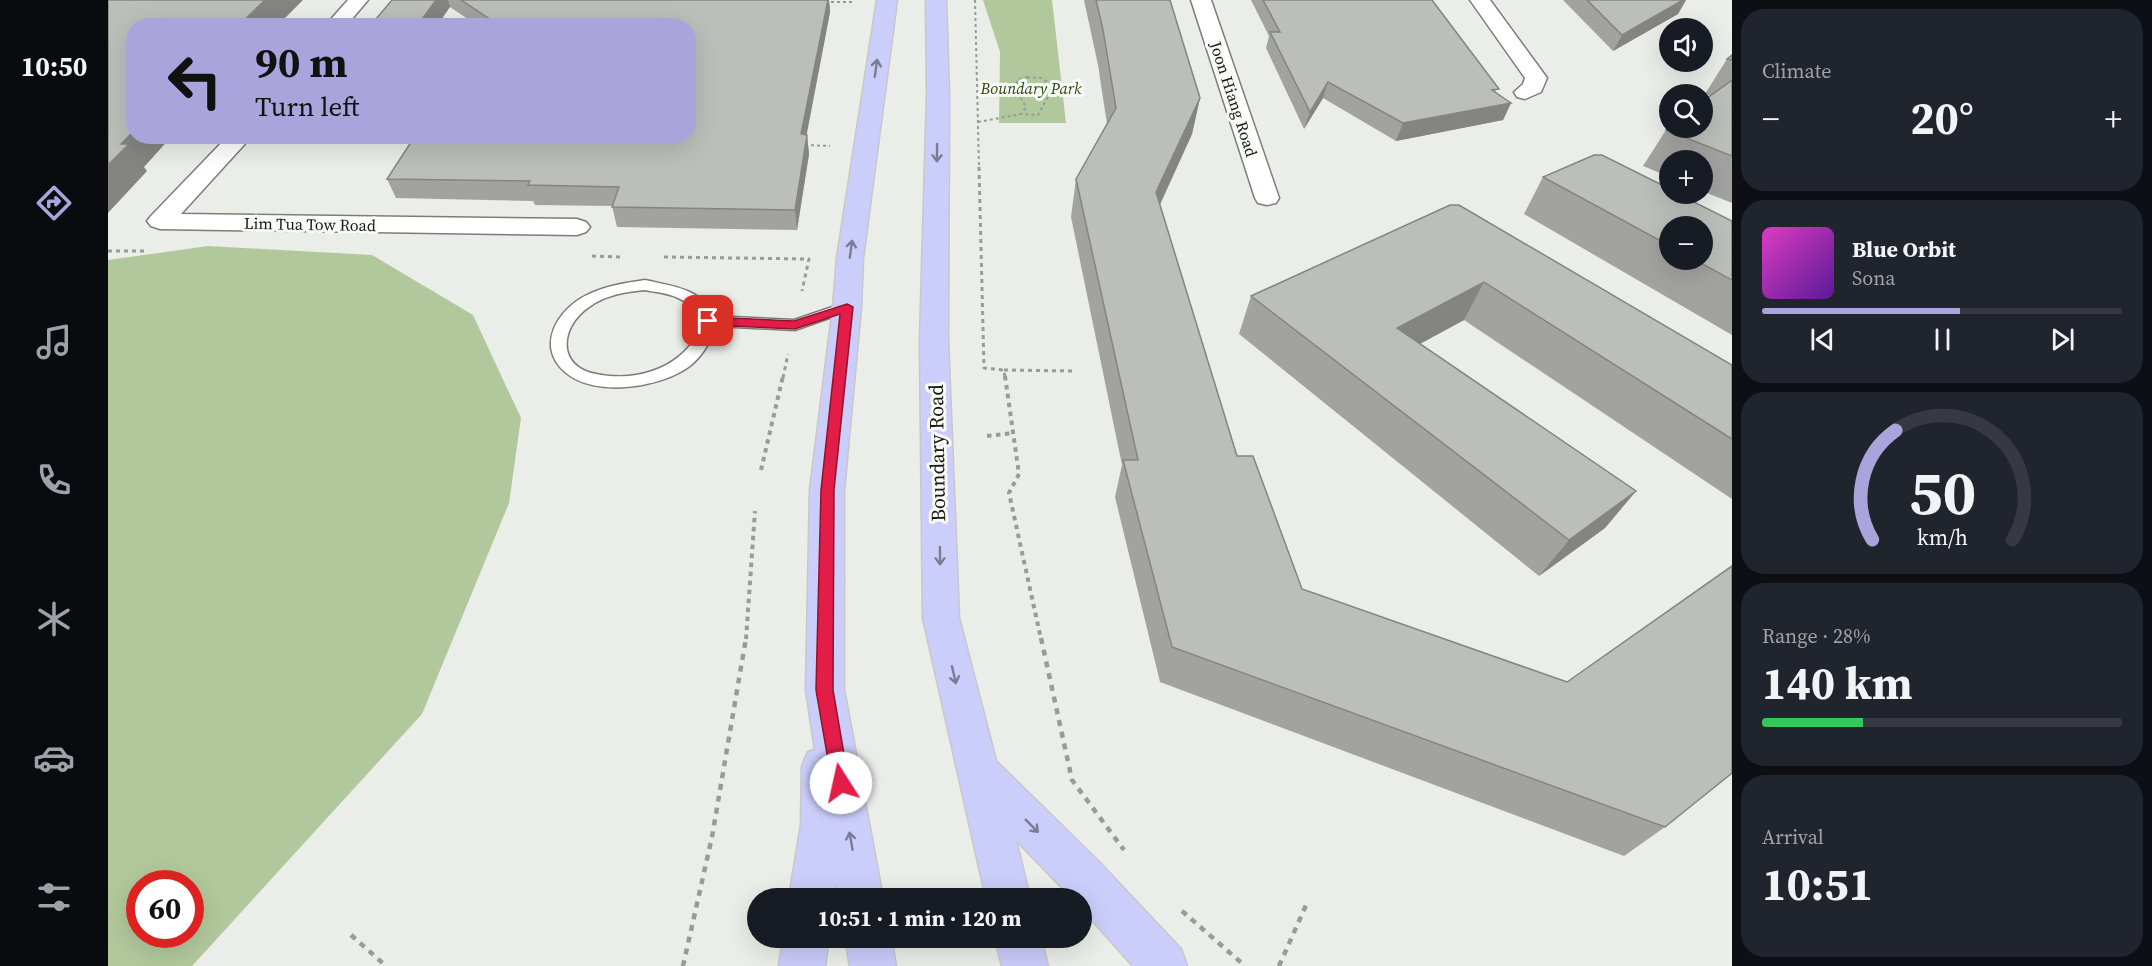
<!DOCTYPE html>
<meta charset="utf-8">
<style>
body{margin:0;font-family:"Source Serif 4",serif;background:#20242c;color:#f1f3f6;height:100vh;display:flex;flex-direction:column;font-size:22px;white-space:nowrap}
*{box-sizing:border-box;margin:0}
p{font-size:20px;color:#9ea1a6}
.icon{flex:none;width:33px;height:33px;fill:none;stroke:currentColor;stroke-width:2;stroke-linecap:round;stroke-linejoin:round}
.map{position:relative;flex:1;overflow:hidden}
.drawer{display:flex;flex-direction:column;gap:9px;padding:9px;background:#0d0f14;width:420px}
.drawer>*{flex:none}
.top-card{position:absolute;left:18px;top:18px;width:570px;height:126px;border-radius:24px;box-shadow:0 6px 24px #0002;background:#a9a5dc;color:#111;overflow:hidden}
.controls{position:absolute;left:1551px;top:18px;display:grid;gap:12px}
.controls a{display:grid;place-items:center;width:54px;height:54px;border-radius:50%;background:#171b24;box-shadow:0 6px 24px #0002;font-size:30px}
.speed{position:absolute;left:18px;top:870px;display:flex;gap:12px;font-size:30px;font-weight:700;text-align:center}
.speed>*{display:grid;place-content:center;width:78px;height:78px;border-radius:50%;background:#171b24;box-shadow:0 6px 24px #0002;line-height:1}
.speed .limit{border:9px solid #d22;background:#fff;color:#111}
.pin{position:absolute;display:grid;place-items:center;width:51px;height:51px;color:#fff;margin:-26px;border-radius:12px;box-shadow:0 3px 9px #0006}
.me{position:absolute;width:66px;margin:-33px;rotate:350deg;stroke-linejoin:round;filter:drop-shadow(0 0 4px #0008)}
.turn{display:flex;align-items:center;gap:21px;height:126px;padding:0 30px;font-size:27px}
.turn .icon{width:78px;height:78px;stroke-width:2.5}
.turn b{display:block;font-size:42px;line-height:51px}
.big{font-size:45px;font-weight:700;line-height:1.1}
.drawer .widget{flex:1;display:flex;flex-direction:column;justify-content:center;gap:9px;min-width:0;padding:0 21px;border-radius:24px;background:#20242c}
.drawer .dial{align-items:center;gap:0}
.dial svg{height:156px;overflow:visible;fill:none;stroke:#363941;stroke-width:7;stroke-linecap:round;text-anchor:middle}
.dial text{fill:#f1f3f6;stroke:none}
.song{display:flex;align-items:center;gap:18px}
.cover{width:72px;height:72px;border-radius:9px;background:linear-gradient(135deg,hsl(310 70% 55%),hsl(270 70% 35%))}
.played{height:6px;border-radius:3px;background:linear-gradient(90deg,#a9a5dc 55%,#363941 55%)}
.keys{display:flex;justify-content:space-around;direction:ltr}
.heat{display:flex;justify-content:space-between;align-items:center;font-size:33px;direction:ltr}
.charge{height:9px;border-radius:4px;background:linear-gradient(90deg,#34c759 28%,#363941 0)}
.trip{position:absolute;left:639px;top:888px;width:345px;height:60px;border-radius:30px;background:#171b24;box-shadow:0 6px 24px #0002;font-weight:700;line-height:60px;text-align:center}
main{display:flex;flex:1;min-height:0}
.tab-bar{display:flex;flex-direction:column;width:108px;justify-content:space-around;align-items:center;background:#090b0e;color:#9ea1a6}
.tab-bar .icon{width:42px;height:42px}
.tab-bar .selected{color:#a9a5dc}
.tab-bar b{font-size:27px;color:#f1f3f6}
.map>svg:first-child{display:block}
.green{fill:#b1c89c;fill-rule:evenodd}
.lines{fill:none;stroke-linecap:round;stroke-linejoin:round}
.service-casing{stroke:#7b7d79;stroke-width:3}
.minor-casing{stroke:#7b7d79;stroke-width:3}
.primary-casing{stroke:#c8c8c8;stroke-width:3}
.path-far3{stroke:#9a9b98;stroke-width:2;stroke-dasharray:3 3;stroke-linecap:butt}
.path-far2{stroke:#9a9b98;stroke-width:3;stroke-dasharray:4 4;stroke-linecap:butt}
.path-far1{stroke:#9a9b98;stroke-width:4;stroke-dasharray:4.5 4.5;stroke-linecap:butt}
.path{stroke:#9a9b98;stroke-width:4.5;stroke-dasharray:6 6;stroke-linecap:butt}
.service{fill:#fff;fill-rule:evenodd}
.minor{fill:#fff;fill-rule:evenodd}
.primary{fill:#cbcdfa;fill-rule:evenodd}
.wall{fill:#a2a3a0;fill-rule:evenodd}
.shaded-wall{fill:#848582}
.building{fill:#bcbeba;stroke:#848582;stroke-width:1.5}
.oneway{stroke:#7b7c94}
.route{fill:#e11d48;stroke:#92132f;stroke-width:1.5}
.labels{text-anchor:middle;stroke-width:6;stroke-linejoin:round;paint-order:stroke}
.far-park-label{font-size:16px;font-style:italic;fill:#2e460e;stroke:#f8faf6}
.far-street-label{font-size:16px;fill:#191918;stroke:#f8faf6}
.street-label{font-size:20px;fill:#191918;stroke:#f8faf6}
</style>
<main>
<nav class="tab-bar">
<b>10:50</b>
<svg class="icon selected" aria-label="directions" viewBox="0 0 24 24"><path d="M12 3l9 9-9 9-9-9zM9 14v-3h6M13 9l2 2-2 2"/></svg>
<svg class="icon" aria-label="music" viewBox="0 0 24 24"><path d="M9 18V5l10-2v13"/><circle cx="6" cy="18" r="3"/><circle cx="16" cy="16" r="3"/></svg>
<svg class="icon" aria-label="phone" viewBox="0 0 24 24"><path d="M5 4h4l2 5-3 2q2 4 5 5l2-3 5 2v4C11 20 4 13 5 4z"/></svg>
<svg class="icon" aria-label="climate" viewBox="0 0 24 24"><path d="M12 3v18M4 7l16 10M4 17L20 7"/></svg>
<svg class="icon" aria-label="car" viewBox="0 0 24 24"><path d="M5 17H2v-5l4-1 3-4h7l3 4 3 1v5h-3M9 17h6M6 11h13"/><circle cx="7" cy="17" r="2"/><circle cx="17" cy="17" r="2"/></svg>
<svg class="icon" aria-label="filters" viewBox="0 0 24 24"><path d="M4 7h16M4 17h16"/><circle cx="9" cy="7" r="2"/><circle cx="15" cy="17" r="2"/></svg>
</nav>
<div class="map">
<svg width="1624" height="966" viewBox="0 0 1624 966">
<rect width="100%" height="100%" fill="#ebede9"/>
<g class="green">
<polygon points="875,0 944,0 958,123 891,123 892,52"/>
<path d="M100 246 264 255 365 315 413 418 401 503 314 714 84 966H0V260ZM32 884H82V934H32Z"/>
</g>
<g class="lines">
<defs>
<path id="service" d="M537 280C562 286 595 288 604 316L686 320 739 302 747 307 744 310 687 330 607 326C602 342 596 354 583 365 554 388 486 398 457 372 427 346 450 309 479 295 497 286 517 283 537 280ZM537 290C547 292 559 293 568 297 616 317 579 359 547 370 529 377 507 378 488 374 448 366 452 327 481 307 497 295 517 292 537 290Z"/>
<g id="minor">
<polygon points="240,0 260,0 238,26 217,26"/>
<polygon points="1083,0 1103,0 1171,198 1168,203 1159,205 1150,203 1147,198"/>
<polygon points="1362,0 1382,0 1439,78 1433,92 1417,99 1409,97 1406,92 1415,84 1417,78"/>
<polygon points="120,136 144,136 73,214 469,219 478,222 482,227 478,232 469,235 52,229 43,226 39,221 43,216"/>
</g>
<g id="primary">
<polygon points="769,0 789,0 755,258 753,307 736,490 736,690 775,898 731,898 728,881 725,898 681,898 693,825 694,766 700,752 707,750 698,690 702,490 725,307 729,258"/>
<polygon points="818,0 838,0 841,95 840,340 851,618 888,761 992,863 1073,949 1079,966 1025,966 974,909 974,898 964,898 908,840 922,898 878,898 815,618 812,340 819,95"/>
<polygon points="675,938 721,938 717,966 671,966"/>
<polygon points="737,938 783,938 788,966 742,966"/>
<polygon points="887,938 933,938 940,966 894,966"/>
</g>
</defs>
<use href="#service" class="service-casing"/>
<use href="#minor" class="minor-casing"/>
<use href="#primary" class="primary-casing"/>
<g class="path-far3">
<polyline points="867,0 871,168"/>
<polyline points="717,2 746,2"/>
<polygon points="919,77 933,78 946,86 930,115 913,114 918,107 908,90 909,80"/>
<polyline points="870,122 913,114"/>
<polyline points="697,145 722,146"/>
</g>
<g class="path-far2">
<polyline points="871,167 876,368 896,370 897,378"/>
<polyline points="0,251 38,251"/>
<polyline points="484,256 515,257"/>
<polyline points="556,257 701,259 694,291"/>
<polyline points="896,370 966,371"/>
<polyline points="675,378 680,354"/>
</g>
<g class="path-far1">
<polyline points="897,376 911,474 901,493 933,639"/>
<polyline points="879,436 905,433"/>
<polyline points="653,470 675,376"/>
<polyline points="638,639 647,511"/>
</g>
<g class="path">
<polyline points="933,638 964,780 1016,850"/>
<polyline points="1074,911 1137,966"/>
<polyline points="243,935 278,966"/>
<polyline points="575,966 604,837 638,638"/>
<polyline points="1171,966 1199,903"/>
</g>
<use href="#service" class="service"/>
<use href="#minor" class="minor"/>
<use href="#primary" class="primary"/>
</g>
<g class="wall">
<polygon points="284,0 721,0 722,12 698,135 699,135 701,154 689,230 509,227 504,206 427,205 425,201 288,198 279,179 580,26 370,26 342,7"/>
<polygon points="976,0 1062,0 1092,98 1084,134 1052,205 1129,456 1194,589 1557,827 1516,856 1052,682 1007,497 1014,465 963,217 968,179 999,124 990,65"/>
<polygon points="1143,0 1324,0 1389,93 1403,103 1395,120 1288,141 1215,98 1196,129 1158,48 1161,36"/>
<polygon points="1455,0 1578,0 1570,14 1505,51"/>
<polygon points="1624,55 1624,203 1594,191 1594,160 1562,160 1562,177 1535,166 1558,130 1603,96 1597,94 1619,59"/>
<path d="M1435 177 1624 221V335L1416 214ZM1562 226 1594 260H1562Z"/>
<polygon points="1342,205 1624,365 1624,499 1356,320 1312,344 1528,491 1497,528 1431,576 1131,334 1143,296"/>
</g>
<g class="shaded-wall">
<polygon points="157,0 195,0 169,26 130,26"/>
<polygon points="328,0 340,0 342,7 329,26 309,26"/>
<polygon points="720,0 721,0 722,12 695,154 693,134"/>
<polygon points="1575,0 1578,0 1570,14 1505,51 1514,35"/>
<polygon points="1220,82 1215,98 1196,129 1202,112"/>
<polygon points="1092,98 1084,134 1040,230 1048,192"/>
<polygon points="1403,103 1395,120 1288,141 1295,123"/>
<polygon points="26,131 26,136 64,136 36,167 39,171 0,213 0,165 13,144"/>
<polygon points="699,135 701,154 689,230 687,210"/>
<polygon points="1376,282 1356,320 1271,366 1289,328"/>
<polygon points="1528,491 1497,528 1431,576 1461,540"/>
</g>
<g class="building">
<polygon points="0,0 157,0 130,26 26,26 26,131 13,144 21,144 0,165"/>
<polygon points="284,0 328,0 309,26 262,26"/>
<polygon points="353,0 720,0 693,134 699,135 687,210 504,207 511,187 420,185 422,181 279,179 307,136 580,136 580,26 379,26 383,20"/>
<polygon points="988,0 1062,0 1092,98 1048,192 1129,456 1145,456 1194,589 1459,682 1624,566 1624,773 1557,827 1064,647 1015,460 1030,460 968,179 1008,108 995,30"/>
<polygon points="1155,0 1324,0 1391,89 1384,90 1403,103 1295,123 1220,82 1202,112 1162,32 1172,32"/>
<polygon points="1479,0 1575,0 1514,35"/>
<polygon points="1624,55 1624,60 1619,59"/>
<polygon points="1624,80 1624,156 1558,130 1562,127 1594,128 1594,102"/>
<polygon points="1486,155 1494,155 1562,189 1562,194 1570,194 1624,221 1624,280 1587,260 1594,260 1594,226 1562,226 1562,246 1435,177"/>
<polygon points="1342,205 1351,205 1624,365 1624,439 1376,282 1289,328 1528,491 1461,540 1143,296"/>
</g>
<defs><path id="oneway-shaft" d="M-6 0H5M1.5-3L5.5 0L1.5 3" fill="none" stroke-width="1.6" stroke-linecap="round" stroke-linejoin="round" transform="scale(1.5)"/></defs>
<g class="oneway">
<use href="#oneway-shaft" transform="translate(768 68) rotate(-82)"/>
<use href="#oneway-shaft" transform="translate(829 153) rotate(91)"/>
<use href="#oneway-shaft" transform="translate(743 249) rotate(-82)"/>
<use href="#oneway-shaft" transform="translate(832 556) rotate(89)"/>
<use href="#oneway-shaft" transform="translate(846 675) rotate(77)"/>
<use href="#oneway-shaft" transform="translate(924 826) rotate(45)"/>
<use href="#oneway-shaft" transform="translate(743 841) rotate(-100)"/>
</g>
<polygon class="route" points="739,304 745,307 726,490 725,690 741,783 739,788 733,791 727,788 724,783 708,690 713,490 732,314 687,329 600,325 594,321 600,317 686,321"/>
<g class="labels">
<g class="far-park-label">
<text x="923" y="94">Boundary Park</text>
</g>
<g class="far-street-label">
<text transform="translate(1126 99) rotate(72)" y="6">Joon Hiang Road</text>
<text transform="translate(202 224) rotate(1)" y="6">Lim Tua Tow Road</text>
</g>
<g class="street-label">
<text transform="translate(829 453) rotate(-91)" y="7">Boundary Road</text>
</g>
</g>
</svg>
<div class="controls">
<a><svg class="icon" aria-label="sound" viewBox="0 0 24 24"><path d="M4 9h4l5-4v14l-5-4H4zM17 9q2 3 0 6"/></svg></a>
<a><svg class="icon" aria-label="search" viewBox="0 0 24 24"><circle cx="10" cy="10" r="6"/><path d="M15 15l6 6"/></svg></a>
<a>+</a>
<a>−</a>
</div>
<div class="speed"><div class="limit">60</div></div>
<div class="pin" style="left:600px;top:321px;background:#d93025"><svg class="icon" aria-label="arrive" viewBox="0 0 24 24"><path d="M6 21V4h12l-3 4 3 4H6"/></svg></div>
<svg class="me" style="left:733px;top:783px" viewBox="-20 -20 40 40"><circle r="19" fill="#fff"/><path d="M0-13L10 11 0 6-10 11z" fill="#e11d48"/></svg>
<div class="trip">10:51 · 1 min · 120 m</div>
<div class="top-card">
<div class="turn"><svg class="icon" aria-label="left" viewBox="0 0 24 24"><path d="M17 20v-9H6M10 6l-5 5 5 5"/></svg><div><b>90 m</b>Turn left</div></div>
</div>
</div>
<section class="drawer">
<div class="widget"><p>Climate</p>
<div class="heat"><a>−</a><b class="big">20°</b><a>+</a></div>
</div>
<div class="widget">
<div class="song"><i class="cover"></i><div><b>Blue Orbit</b><p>Sona</p></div></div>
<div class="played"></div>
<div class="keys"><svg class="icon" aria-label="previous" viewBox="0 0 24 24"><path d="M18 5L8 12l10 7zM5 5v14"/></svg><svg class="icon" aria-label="pause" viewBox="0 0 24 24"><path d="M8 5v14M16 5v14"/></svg><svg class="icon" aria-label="next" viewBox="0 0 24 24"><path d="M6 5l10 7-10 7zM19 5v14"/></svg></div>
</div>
<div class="widget dial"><svg viewBox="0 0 100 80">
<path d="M14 69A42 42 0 1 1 86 69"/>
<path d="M14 69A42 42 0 0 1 26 13" stroke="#a9a5dc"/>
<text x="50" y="56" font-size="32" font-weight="700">50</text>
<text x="50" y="72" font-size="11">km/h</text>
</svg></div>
<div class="widget"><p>Range · 28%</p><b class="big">140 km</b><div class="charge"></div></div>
<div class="widget"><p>Arrival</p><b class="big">10:51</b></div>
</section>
</main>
